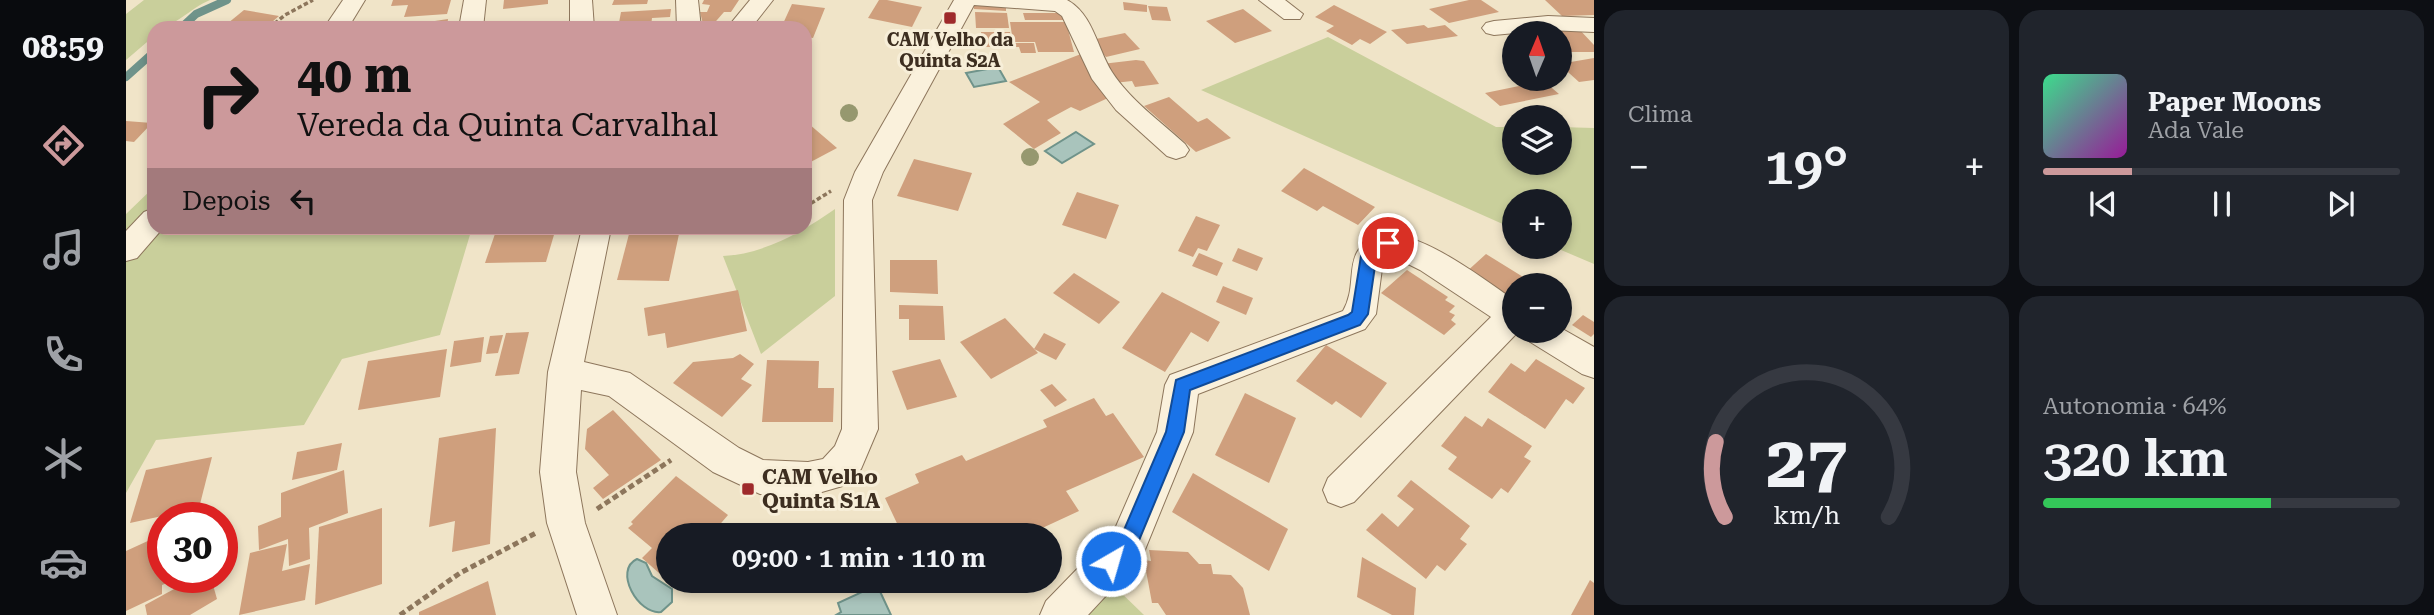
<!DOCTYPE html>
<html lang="pt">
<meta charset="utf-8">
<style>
body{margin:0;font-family:"Roboto Serif",serif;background:#20242c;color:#f1f3f6;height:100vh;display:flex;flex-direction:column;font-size:26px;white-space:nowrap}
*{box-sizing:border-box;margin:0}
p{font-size:23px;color:#9ea1a6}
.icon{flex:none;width:38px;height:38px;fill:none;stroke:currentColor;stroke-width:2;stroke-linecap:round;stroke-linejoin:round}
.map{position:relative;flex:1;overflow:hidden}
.drawer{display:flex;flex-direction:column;gap:10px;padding:10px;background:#0d0f14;width:840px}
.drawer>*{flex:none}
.banner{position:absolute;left:21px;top:21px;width:665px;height:214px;border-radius:21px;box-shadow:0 4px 10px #0003;background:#cc999b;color:#111;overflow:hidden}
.needle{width:46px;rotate:2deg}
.tools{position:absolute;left:1376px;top:21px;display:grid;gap:14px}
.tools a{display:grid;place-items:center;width:70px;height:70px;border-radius:50%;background:#171b24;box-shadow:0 4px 10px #0003;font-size:35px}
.speed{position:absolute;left:21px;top:502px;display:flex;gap:14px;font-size:35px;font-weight:700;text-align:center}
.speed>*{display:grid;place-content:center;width:91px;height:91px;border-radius:50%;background:#171b24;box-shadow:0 4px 10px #0003;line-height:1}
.speed .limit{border:10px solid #d22;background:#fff;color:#111}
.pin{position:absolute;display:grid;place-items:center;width:60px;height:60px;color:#fff;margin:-30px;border:4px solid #fff;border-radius:50%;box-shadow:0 2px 7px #0007}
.me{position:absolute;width:77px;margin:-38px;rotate:38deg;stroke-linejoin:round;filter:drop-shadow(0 0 5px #0008)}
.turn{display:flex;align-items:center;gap:24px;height:147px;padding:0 35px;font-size:32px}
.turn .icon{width:91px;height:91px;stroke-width:2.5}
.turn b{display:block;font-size:49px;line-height:60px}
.then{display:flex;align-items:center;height:66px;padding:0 35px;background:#0003;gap:14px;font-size:26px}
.big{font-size:52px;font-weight:600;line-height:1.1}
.drawer .card{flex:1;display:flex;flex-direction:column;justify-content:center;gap:10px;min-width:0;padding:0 24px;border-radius:21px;background:#20242c}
.drawer .dial{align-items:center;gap:0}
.dial svg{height:182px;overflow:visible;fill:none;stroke:#363941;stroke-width:7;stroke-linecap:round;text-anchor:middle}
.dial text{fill:#f1f3f6;stroke:none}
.song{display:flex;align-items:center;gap:21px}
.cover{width:84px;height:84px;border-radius:10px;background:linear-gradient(135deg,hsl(150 70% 55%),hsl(300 70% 35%))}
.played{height:7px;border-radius:4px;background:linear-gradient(90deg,#cc999b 25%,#363941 25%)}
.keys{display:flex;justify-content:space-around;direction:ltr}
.heat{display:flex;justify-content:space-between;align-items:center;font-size:38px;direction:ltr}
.charge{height:10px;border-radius:5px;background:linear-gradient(90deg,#34c759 64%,#363941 0)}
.drawer .tiles{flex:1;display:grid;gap:10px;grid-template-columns:repeat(2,1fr)}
.trip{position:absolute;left:530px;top:523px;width:406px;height:70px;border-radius:35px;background:#171b24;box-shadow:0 4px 10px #0003;font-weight:600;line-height:70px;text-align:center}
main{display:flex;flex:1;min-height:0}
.dock{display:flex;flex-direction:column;width:126px;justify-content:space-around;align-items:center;background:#090b0e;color:#9ea1a6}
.dock .icon{width:49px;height:49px}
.dock .active{color:#cc999b}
.dock b{font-size:32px;color:#f1f3f6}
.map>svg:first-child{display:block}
.green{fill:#c9cf9b}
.water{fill:#a9c4bc;stroke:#6f938a;stroke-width:2}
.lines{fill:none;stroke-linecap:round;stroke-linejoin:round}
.stream{stroke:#6f938a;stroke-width:8}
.building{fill:#cf9f7d}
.minor-casing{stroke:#8d765c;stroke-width:2}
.path-far1{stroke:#8d765c;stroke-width:3.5;stroke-dasharray:4.5 2.5;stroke-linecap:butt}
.path{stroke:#8d765c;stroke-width:5;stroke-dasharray:6 3.5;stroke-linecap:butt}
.minor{fill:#faf1dc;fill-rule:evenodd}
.tree{fill:#96986f}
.route{fill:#1a73e8;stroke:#114b97;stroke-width:2}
.poi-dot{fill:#9e2a2b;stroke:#f7eed8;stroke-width:2.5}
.labels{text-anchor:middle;stroke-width:6;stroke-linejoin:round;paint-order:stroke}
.far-poi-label{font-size:18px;font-weight:bold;fill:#3d2e20;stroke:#f7eed8}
.poi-label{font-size:21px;font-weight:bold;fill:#3d2e20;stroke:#f7eed8;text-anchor:start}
</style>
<main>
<nav class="dock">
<b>08:59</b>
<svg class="icon active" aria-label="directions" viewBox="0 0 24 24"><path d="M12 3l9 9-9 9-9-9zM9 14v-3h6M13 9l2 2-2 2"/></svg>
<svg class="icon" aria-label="music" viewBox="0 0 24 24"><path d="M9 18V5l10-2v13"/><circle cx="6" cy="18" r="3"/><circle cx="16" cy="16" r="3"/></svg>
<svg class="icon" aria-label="phone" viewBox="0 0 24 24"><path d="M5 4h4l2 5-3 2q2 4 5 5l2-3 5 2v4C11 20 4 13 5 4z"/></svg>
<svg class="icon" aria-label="climate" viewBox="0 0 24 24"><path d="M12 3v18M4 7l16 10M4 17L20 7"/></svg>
<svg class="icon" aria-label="car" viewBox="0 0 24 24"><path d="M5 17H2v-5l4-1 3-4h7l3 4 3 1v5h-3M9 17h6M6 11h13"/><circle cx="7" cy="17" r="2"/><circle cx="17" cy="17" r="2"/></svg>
</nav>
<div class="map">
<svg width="1468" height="615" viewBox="0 0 1468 615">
<rect width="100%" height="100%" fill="#f0e4c8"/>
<g class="green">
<path d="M18 0H84C64 8 49 28 28 28V36L0 60V14Z"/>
<polygon points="1202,37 1370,127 1388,127 1388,163 1433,163 1433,127 1468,128 1468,264 1428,247 1433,247 1433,201 1388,201 1388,229 1075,90"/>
<polygon points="28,187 28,228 346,228 314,335 216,359 178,425 30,440 0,493 0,214"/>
<path d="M709 209V296L635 354 597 256C638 254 676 232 709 209Z"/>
<polygon points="987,585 1018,615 953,615"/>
</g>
<g class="water">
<polygon points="872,67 880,81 848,87 840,73"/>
<polygon points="950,132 968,144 936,163 919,151"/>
<path d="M511 559 520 563 526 576 546 589V602L535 612C512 615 487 570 511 559Z"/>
<polygon points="751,585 765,615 710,615 715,612 712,603"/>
</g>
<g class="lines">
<g class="stream">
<polyline points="55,28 70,14 101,0"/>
<polyline points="0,77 28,52"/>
</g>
</g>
<g class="building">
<polygon points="267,0 325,0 321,14 278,17 282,5 265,6"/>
<polygon points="378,0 422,0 422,4 377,9"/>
<polygon points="488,0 522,0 521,4 486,5"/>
<polygon points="578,0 613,0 605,12 598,12 584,28 578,28 574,12 581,12 584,5 576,4"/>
<polygon points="753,0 761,0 796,7 786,27 742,18"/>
<polygon points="1343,0 1355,0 1373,12 1323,23 1303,9"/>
<polygon points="1419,0 1468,0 1468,15 1436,16"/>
<polygon points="997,2 1021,5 1021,12 998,10"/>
<polygon points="848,3 880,5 880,11 848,9"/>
<polygon points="666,4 699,8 687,38 679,37 679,28 655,28"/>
<polygon points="1208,5 1261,32 1244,44 1234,39 1226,45 1200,31 1208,26 1189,17"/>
<polygon points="1022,6 1041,7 1045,21 1026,20"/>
<polygon points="545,9 544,17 526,18 525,26 492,28 495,12"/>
<polygon points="1117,9 1146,31 1109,43 1080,21"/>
<polygon points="118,10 153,16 139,28 96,28"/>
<polygon points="849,12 881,13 883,28 850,28"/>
<polygon points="897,13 936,13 938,20 899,20"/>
<polygon points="322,19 321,28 289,28 289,24"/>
<polygon points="431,21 430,28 377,28 377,26"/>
<polygon points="884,22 940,22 948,52 912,52 909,42 887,42"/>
<polygon points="1298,25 1302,28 1319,25 1332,36 1281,44 1265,30"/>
<polygon points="1415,28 1452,28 1468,45 1468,52 1433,52 1433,33 1419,33"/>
<polygon points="855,32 884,32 886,43 908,43 910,53 895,53 893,47 857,47"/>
<polygon points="999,33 1014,49 980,57 965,40"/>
<polygon points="955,54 982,98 954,111 945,107 921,120 935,133 908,149 877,124 914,102 883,82"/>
<polygon points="1468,58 1468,80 1453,82 1433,64"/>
<polygon points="1010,60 1018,61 1033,84 1009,87 1006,81 988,83 976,64"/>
<polygon points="1391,79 1428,79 1431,81 1420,83 1433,94 1374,106 1359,93 1398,85"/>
<polygon points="1043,97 1072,122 1081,118 1105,138 1070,152 1018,106"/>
<polygon points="0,121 26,123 8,142 0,141"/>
<polygon points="683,124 711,148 679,165 679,127"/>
<polygon points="788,159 846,173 832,211 771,196"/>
<polygon points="1178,168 1249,207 1232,225 1197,206 1191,211 1155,191"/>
<polygon points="951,192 993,205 980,239 936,225"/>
<polygon points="1070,216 1094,225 1081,251 1072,248 1067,257 1052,251"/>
<polygon points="371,228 430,228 420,262 359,263"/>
<polygon points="509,228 543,228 542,231 509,230"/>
<polygon points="503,234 553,234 543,281 491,280"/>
<polygon points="1112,248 1137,258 1131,271 1106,261"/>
<polygon points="1073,253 1097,263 1091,276 1066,266"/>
<polygon points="1360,254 1410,285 1388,285 1388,305 1338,274"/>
<polygon points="764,260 811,260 812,294 764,292"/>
<polygon points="1281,270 1322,297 1319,300 1329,306 1323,312 1329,315 1325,320 1330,324 1318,335 1255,293"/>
<polygon points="948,273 994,302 973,324 927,293"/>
<polygon points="1097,286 1127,298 1120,315 1090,302"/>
<polygon points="612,290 621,331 541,348 539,333 522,336 518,308"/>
<polygon points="1036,292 1094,322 1082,342 1065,332 1039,372 996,348"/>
<polygon points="773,305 817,306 819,340 783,340 783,319 773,319"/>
<polygon points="1457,315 1468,322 1468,334 1465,337 1446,325"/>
<polygon points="879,318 912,353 865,379 834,342"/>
<polygon points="403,332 393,374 369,376 380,333"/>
<polygon points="918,333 940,344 930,360 908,349"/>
<polygon points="377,335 372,353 360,354 364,336"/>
<polygon points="358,337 355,362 324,367 328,341"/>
<polygon points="1200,345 1261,383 1235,418 1210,401 1206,405 1170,381"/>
<polygon points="321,349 314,397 232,410 242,361"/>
<polygon points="614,354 628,364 615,379 626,385 596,417 547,383 567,362 607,358"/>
<polygon points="814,359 831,397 781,410 766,371"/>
<polygon points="1410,359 1459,388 1447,404 1440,399 1419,429 1362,392 1385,363 1399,372"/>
<polygon points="641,360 693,361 692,388 708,388 707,422 636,422"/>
<polygon points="926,384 941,400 929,407 914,390"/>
<polygon points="1119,393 1170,418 1143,483 1089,455"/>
<polygon points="968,398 980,416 987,413 1018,457 940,491 953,511 899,536 777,536 759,498 793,483 789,474 836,455 840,461 921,427 917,420"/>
<polygon points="487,410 535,460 477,499 467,488 483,475 459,449 461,429"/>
<polygon points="1339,416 1356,427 1362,418 1406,446 1398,457 1405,461 1382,493 1375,488 1366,499 1322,469 1331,457 1315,446"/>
<polygon points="370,428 364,544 326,552 329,521 303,527 313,438"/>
<polygon points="216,443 211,470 166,480 171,452"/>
<polygon points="86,457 73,508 4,523 20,470"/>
<polygon points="218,470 222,513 183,528 184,559 163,566 162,539 133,550 132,526 155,517 155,493"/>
<polygon points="1067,473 1162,529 1143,571 1046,512"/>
<polygon points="550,476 602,515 584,536 542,536 542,581 516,558 526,548 502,528 507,524 505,522"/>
<polygon points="1285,480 1344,526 1334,539 1341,544 1319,571 1311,565 1300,579 1240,530 1256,513 1272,527 1288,509 1271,496"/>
<polygon points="256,508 256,584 189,605 193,527"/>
<polygon points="37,534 37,578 53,578 36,585 36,594 0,611 0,551"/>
<polygon points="161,544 156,571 184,564 179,600 113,615 124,553"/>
<polygon points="1023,550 1062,552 1073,564 1085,564 1087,574 1105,575 1117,588 1124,615 1040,615 1032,603 1026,603 1018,560 1025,561"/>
<polygon points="1236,557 1290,588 1288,615 1266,615 1231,597"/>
<polygon points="68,578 85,578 91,599 64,615 21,615 19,605"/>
<polygon points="1464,580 1468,583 1468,615 1445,615"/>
<polygon points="362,581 370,615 293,615 293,612"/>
</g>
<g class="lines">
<defs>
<g id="minor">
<polygon points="217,0 239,0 222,28 198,28"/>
<polygon points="338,0 360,0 357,28 333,28"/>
<polygon points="444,0 466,0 468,28 444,28"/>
<polygon points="550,0 572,0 575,28 551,28"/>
<polygon points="624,0 647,0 625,28 601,28"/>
<path d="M828 0H941C967 14 971 48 986 72 1004 100 1034 121 1059 144L1063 150 1059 156 1050 159 1041 156 990 110 966 79 936 16 929 11 848 5 757 172 746 200 752 429 735 469 720 485 682 496 634 494 587 472 483 396 455 390 450 472 459 523 491 615H451L421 523 414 472 422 372 456 228H485L458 362 504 373 613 448 637 460 682 462 697 459 709 446 716 429 718 200 729 172Z"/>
<polygon points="1133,0 1159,0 1177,14 1174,19 1158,19"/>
<polygon points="1422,16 1468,18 1468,32 1422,30 1368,35 1360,33 1356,28 1360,23 1368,21"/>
<polygon points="28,208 28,228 37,228 11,258 0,261 0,231 18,212"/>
<path d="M1258 234C1297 232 1356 278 1388 300V331H1393L1228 502 1215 507 1202 502 1197 490 1202 478 1365 317 1294 270 1264 255 1257 261 1250 314 1239 329 1072 394 1067 432 1016 557 962 615H914L920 601 988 531 1031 432 1039 385 1044 375 1217 311C1235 280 1211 248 1258 234Z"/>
<polygon points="1433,327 1468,347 1468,378 1456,374 1401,340 1396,331 1433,331"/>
</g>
</defs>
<use href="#minor" class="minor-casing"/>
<g class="path-far1">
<polyline points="143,28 159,15 187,0"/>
<polyline points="679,207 705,191"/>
<polyline points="613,228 627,228"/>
</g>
<g class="path">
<polyline points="471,509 545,460"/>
<polyline points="274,615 334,573 410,533"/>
</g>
<use href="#minor" class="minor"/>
</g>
<g class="tree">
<circle cx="723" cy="113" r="9"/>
<circle cx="904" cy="157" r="9"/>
</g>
<polygon class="route" points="1262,238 1270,243 1250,259 1242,314 1234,325 1064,390 1058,432 1009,550 992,568 985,571 978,568 975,561 978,554 995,537 1040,432 1050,380 1222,315 1226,312 1235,256 1237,252"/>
<g class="poi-dot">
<rect x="817" y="11" width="14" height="14" rx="3.5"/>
<rect x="615" y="482" width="14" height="14" rx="3.5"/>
</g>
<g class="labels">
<g class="far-poi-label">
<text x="824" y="46">CAM Velho da<tspan x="824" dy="21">Quinta S2A</tspan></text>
</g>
<g class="poi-label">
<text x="636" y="484">CAM Velho<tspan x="636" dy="24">Quinta S1A</tspan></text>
</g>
</g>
</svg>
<div class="tools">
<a><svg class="needle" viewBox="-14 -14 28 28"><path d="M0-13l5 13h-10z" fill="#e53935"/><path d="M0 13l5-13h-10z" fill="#9ea1a6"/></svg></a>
<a><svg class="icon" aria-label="layers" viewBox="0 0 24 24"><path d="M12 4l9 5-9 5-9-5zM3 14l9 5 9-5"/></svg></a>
<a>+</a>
<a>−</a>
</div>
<div class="speed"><div class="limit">30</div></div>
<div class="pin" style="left:1262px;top:243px;background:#d93025"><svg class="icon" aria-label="arrive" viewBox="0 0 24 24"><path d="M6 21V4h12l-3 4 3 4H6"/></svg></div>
<svg class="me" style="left:985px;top:561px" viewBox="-20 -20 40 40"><circle r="17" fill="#1a73e8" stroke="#fff" stroke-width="3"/><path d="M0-11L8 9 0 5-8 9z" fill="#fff"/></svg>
<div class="trip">09:00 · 1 min · 110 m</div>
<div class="banner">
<div class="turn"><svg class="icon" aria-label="right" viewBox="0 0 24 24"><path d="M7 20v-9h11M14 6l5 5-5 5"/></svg><div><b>40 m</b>Vereda da Quinta Carvalhal</div></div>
<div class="then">Depois<svg class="icon" aria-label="left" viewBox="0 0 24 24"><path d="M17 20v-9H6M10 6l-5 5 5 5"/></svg></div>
</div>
</div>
<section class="drawer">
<div class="tiles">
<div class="card"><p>Clima</p>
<div class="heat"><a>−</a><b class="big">19°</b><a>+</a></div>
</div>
<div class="card">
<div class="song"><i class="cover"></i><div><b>Paper Moons</b><p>Ada Vale</p></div></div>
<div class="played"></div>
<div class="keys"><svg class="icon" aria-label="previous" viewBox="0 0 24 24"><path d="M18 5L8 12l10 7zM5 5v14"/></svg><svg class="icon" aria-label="pause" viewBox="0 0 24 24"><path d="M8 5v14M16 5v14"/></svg><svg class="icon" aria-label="next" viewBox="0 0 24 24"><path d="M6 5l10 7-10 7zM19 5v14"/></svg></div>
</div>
<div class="card dial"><svg viewBox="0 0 100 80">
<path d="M14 69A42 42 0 1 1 86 69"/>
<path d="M14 69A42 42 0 0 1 10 36" stroke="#cc999b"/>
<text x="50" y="56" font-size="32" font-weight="700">27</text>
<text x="50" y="72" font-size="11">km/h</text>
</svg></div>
<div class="card"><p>Autonomia · 64%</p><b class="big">320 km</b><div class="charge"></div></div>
</div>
</section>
</main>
